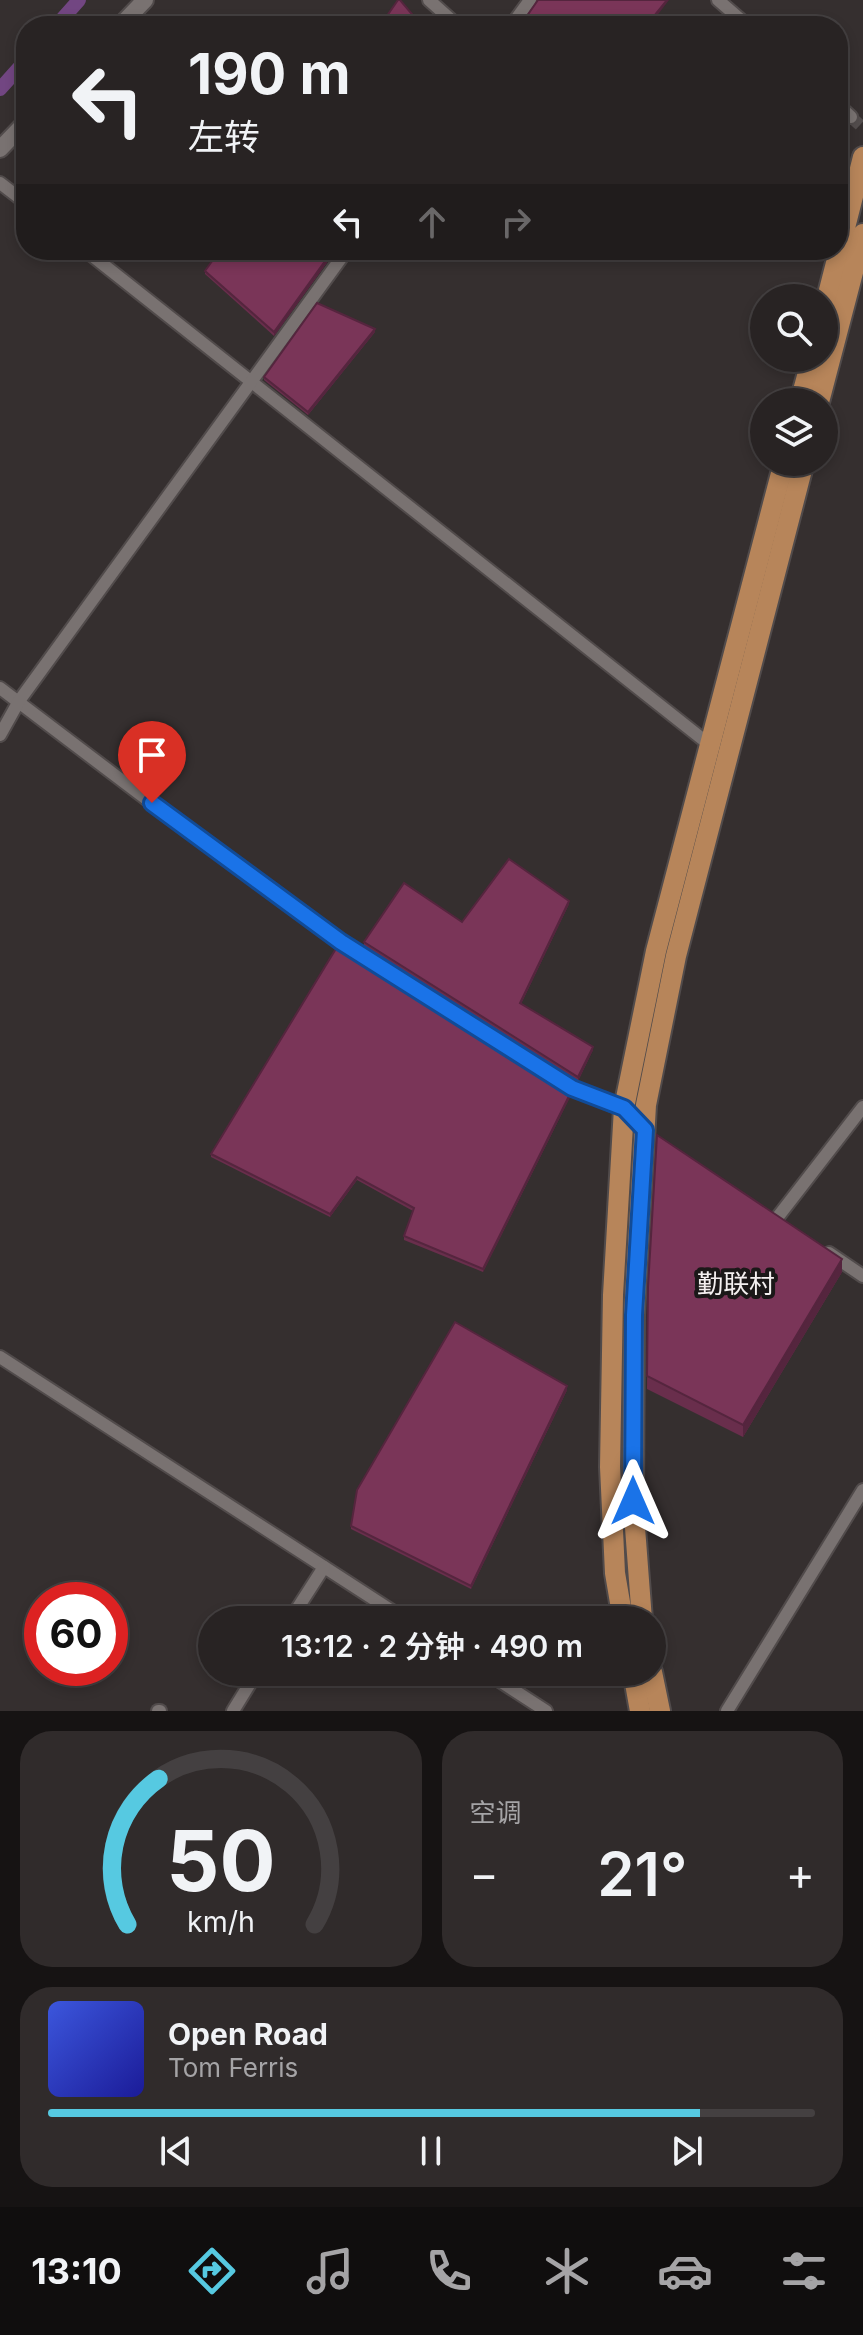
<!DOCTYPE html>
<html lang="zh">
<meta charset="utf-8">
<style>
body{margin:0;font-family:Inter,"Noto Sans SC",sans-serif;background:#302b2b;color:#f1f3f6;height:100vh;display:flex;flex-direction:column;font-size:30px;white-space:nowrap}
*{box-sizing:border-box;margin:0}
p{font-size:26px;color:#a5a4a6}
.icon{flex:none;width:44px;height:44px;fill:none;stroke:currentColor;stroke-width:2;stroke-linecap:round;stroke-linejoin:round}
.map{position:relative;height:1711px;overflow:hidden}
.drawer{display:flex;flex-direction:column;gap:20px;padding:20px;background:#161313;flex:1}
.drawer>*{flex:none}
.hud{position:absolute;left:16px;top:16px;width:832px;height:244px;border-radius:32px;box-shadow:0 4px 12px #0003,0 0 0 2px #444041;background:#282323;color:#f1f3f6;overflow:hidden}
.tools{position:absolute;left:750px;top:284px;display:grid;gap:16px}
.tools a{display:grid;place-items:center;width:88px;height:88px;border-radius:50%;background:#282323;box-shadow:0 4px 12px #0003,0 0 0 2px #444041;font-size:40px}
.speed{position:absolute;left:24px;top:1582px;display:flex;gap:16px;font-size:40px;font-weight:700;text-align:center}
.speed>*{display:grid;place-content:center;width:104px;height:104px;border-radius:50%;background:#282323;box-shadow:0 4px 12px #0003,0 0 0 2px #444041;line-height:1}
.speed .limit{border:12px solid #d22;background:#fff;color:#111}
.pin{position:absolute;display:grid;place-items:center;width:68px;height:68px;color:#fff;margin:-82px -34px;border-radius:50% 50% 50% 0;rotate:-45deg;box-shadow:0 0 8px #0007}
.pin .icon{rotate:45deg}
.me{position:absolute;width:88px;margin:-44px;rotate:0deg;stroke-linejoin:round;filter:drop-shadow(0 0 6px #0008)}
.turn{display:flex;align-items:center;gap:28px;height:168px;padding:0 40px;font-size:36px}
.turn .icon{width:104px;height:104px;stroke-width:2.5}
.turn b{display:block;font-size:56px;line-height:68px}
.lanes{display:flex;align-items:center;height:76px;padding:0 40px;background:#0003;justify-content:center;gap:40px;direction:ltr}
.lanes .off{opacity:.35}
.big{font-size:60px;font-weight:600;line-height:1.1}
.drawer .card{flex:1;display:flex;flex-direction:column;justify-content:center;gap:12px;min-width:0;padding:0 28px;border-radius:32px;background:#302b2b}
.drawer .dial{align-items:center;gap:0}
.dial svg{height:208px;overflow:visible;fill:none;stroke:#444041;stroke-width:7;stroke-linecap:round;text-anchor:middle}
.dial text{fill:#f1f3f6;stroke:none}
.song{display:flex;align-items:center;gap:24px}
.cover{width:96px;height:96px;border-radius:12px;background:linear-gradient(135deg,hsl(230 70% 55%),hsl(240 70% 35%))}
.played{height:8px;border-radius:4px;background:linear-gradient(90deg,#56c9e1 85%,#444041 85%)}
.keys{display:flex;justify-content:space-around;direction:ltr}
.heat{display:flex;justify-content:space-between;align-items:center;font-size:44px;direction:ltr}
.drawer .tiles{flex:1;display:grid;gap:20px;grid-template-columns:1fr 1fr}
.card:last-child{grid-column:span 2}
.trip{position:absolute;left:198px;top:1606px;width:468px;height:80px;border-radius:40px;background:#282323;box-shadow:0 4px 12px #0003,0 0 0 2px #444041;font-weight:600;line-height:80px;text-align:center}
.menu{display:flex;height:128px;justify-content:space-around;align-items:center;background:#100e0e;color:#a5a4a6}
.menu .icon{width:56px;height:56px}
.menu .current{color:#56c9e1}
.menu b{font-size:36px;color:#f1f3f6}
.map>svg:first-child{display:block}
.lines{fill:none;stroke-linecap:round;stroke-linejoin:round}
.canal{stroke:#724682;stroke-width:14}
.minor-tunnel{stroke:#524c4c;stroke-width:12;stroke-dasharray:12 6;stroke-linecap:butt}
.minor-casing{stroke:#514b4b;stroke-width:16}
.tertiary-casing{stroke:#514b4b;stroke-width:20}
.primary-casing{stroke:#514b4b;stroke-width:24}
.minor{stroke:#797271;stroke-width:12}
.tertiary{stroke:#797271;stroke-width:16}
.primary{stroke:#b7855a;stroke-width:20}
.wall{fill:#692e4c}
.shaded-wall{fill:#55253e}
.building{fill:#7a3558;stroke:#55253e;stroke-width:2}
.route-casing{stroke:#114b97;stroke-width:20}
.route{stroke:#1a73e8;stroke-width:14}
.labels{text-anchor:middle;stroke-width:8;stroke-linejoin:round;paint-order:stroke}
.quarter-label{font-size:26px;fill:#f4f0f0;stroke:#1b1818}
</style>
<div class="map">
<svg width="863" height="1711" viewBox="0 0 863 1711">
<rect width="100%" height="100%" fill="#352f2f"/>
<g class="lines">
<g class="canal">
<polyline points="56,26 79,0"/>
<polyline points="0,89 26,60"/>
</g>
<polyline class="minor-tunnel" points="851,117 863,128"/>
<defs>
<g id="minor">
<polyline points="429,0 458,26"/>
<polyline points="718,0 748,26"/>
<polyline points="511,26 530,0"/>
<polyline points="838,105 851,117"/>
<polyline points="0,183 26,203"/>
<polyline points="85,250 710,745"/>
<polyline points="0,688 174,820 341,942 572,1088 628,1112"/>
<polyline points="0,735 19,701 347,250"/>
<polyline points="777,1218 863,1107"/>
<polyline points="829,1253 863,1276"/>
<polyline points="0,1357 406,1620"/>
<polyline points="290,1620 324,1567"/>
<polyline points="486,1672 546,1711"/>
<polyline points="158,1711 160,1711"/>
<polyline points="233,1711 257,1672"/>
<polyline points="727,1711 863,1490"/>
</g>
<g id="tertiary">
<polyline points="120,26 145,0"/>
<polyline points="0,149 26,122"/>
</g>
<g id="primary">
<polyline points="824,310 863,157"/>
<polyline points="800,402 812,358"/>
<polyline points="819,402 863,234"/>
<polyline points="623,1620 615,1573 610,1467 613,1295 624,1108 656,951 784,462"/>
<polyline points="642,1620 633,1501 634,1315 646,1105 676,956 804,462"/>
<polyline points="633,1672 640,1711"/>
<polyline points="652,1672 660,1711"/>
</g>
</defs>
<use href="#minor" class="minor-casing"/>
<use href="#tertiary" class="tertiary-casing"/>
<use href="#primary" class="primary-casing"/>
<use href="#minor" class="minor"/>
<use href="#tertiary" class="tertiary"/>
<use href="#primary" class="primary"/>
</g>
<g class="wall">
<polygon points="336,250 274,336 205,274 205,271"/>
<polygon points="375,332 308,415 264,380 264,377"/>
<polygon points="569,904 521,1004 593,1050 578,1081 364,946 364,942"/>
<polygon points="570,1097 483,1272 404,1240 404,1236 413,1211 357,1180 330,1217 211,1157 211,1154"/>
<polygon points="842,1272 743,1437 647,1389 648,1287"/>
<polygon points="567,1390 471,1589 351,1529 351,1526"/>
</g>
<g class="shaded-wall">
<polygon points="667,0 669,0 649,26 646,26"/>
<polygon points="333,250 336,250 274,336 274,332"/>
<polygon points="375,329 375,332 308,415 308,412"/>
<polygon points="569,901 569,904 520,1006 520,1003"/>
<polygon points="593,1047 593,1050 578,1081 578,1077"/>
<polygon points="570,1094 570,1097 483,1272 483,1269"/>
<polygon points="357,1177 357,1180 330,1217 330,1214"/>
<polygon points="842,1259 842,1272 743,1437 743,1425"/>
<polygon points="567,1386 567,1390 471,1589 471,1586"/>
</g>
<g class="building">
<polygon points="398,0 400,0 422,26 380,26"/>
<polygon points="538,0 667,0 646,26 520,26"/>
<polygon points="220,250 333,250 274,332 205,271"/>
<polygon points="317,303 375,329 308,412 264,377"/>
<polygon points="509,859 569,901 520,1003 593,1047 578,1077 364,942 404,883 462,922"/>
<polygon points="337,947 570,1094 483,1269 404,1236 414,1208 357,1177 330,1214 211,1154"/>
<polygon points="657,1135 842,1259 743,1425 647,1376 648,1287"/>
<polygon points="455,1322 567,1386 471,1586 351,1526 357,1490"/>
</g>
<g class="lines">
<defs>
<polyline id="route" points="152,803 341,942 572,1088 624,1108 645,1130 634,1315 633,1501"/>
</defs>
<use href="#route" class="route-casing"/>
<use href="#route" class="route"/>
</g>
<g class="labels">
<g class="quarter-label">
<text x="736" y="1293">勤联村</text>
</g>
</g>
</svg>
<div class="tools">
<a><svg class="icon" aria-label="search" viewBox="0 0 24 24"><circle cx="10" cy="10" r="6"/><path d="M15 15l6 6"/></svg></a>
<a><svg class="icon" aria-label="layers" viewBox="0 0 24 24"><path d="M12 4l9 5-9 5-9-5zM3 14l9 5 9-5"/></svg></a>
</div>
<div class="speed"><div class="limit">60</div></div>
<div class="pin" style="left:152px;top:803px;background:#d93025"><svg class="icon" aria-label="arrive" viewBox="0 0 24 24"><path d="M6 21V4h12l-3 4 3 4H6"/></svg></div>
<svg class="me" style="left:633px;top:1501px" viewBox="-20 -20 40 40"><path d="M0-17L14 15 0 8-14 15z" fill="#1a73e8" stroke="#fff" stroke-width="4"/></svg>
<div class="trip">13:12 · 2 分钟 · 490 m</div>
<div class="hud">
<div class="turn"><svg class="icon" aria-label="left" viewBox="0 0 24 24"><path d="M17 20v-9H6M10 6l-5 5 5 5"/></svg><div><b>190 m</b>左转</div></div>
<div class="lanes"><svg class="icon" aria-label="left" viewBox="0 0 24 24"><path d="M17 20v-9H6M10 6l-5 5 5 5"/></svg><svg class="icon off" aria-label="ahead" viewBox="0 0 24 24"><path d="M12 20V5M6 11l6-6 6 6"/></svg><svg class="icon off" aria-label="right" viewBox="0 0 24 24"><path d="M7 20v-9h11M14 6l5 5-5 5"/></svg></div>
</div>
</div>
<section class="drawer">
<div class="tiles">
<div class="card dial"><svg viewBox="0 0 100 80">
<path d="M14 69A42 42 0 1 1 86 69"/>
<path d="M14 69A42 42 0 0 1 26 13" stroke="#56c9e1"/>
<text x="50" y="56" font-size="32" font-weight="700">50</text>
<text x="50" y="72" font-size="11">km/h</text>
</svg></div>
<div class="card"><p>空调</p>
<div class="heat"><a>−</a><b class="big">21°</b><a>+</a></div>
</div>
<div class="card">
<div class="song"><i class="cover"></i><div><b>Open Road</b><p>Tom Ferris</p></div></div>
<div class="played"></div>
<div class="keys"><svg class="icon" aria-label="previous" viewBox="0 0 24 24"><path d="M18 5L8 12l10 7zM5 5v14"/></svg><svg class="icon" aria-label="pause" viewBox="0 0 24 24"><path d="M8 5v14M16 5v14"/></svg><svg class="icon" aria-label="next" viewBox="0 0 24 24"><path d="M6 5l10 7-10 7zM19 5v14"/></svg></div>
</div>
</div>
</section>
<nav class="menu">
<b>13:10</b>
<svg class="icon current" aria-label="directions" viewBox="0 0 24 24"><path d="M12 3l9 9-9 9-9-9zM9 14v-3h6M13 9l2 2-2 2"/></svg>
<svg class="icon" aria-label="music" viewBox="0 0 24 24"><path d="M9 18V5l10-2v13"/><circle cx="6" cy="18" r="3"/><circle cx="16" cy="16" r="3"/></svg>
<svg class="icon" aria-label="phone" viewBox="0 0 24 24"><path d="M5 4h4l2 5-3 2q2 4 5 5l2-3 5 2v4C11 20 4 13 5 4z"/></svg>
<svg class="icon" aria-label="climate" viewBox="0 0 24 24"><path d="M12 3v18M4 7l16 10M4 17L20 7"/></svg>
<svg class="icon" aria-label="car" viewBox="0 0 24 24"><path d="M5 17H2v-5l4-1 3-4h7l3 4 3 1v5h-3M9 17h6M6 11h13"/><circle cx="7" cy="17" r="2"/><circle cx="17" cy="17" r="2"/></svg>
<svg class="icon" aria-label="filters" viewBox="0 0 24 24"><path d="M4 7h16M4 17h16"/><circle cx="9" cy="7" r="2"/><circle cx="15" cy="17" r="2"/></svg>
</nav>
